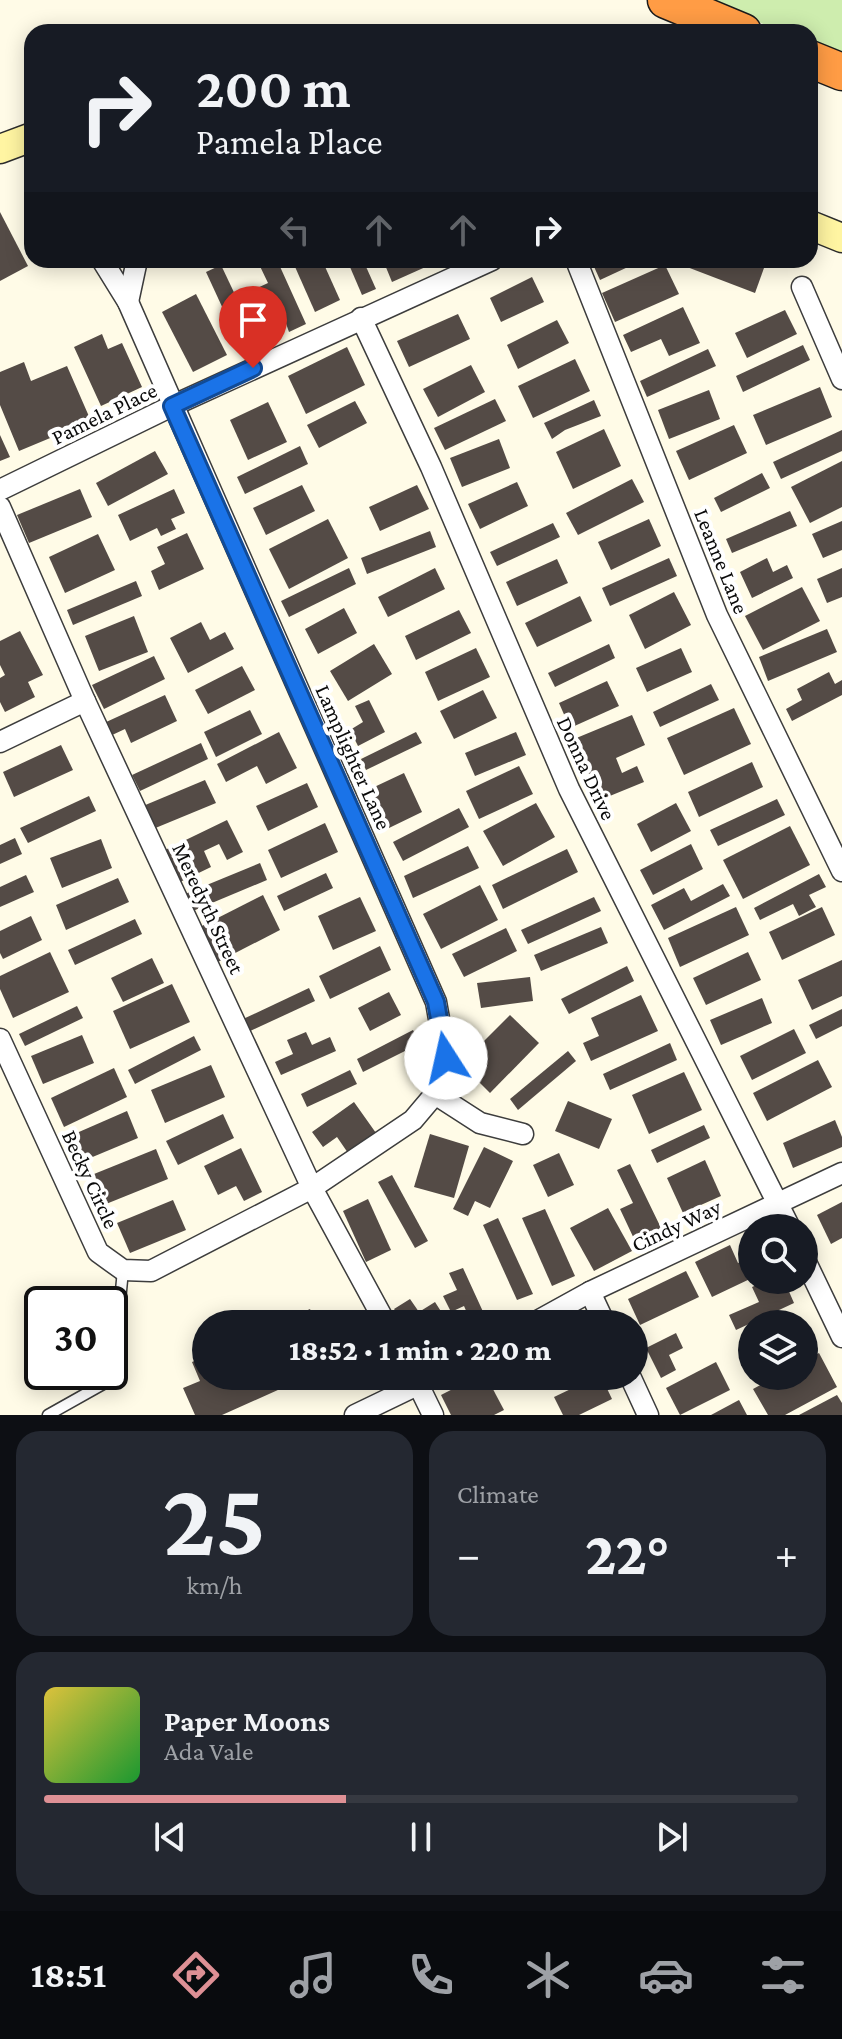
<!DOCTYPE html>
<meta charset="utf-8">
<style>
body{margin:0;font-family:"Crimson Pro",serif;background:#242831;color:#f1f3f6;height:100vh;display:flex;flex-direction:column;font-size:30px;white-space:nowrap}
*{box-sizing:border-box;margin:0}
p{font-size:26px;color:#9ea1a6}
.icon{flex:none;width:44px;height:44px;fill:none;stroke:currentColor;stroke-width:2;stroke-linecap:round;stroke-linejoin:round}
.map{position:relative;height:1415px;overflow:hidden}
.details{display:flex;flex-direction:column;gap:16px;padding:16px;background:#0d0f14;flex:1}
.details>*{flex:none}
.banner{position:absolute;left:24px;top:24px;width:794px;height:244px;border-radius:24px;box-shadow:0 4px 20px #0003;background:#171b24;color:#f1f3f6;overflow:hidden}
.buttons{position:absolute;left:738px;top:1214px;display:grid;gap:16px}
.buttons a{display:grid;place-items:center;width:80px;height:80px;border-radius:50%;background:#171b24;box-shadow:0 4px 20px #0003;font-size:40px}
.speed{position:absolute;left:24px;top:1286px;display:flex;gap:16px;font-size:40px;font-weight:700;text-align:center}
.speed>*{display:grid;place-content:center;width:104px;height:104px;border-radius:50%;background:#171b24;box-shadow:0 4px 20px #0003;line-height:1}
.speed .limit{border:4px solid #111;border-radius:12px;background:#fff;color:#111}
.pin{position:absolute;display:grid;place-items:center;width:68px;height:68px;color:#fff;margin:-82px -34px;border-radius:50% 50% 50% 0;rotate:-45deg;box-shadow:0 0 8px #0007}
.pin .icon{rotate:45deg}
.me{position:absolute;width:88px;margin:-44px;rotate:350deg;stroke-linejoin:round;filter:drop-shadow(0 0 6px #0008)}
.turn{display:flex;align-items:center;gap:28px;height:168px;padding:0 40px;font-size:36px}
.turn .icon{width:104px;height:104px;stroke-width:2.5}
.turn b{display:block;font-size:56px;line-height:68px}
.lanes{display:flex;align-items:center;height:76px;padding:0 40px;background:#0003;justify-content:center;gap:40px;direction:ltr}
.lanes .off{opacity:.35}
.big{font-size:60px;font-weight:800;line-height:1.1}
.details .tile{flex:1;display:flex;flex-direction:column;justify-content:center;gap:12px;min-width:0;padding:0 28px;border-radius:24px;background:#242831}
.details .dial{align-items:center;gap:0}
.dial b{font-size:104px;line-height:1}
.song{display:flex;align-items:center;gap:24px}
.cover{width:96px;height:96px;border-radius:12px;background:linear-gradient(135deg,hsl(50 70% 55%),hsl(130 70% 35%))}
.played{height:8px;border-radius:4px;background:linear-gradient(90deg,#de9095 40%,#363941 40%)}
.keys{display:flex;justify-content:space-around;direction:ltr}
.heat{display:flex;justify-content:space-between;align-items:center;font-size:44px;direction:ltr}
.details .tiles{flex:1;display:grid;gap:16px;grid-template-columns:1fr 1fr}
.tile:last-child{grid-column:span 2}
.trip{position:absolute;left:192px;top:1310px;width:456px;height:80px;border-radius:40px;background:#171b24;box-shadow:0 4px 20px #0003;font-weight:800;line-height:80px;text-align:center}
.tab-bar{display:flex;height:128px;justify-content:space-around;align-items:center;background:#090b0e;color:#9ea1a6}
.tab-bar .icon{width:56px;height:56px}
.tab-bar .current{color:#de9095}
.tab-bar b{font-size:36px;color:#f1f3f6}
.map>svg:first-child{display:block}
.green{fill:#ceedae}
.building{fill:#544b46}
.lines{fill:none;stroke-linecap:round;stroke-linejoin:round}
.lane-casing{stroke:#3d3d3d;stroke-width:13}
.street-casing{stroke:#3d3d3d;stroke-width:23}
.secondary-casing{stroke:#2c2c2c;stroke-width:31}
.highway-casing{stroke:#1b1b1b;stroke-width:39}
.lane{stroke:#fff;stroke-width:10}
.street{stroke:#fff;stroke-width:20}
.secondary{stroke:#fff5a2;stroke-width:28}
.highway{stroke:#ff9c45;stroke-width:36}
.route-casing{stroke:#114b97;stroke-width:20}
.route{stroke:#1a73e8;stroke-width:14}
.labels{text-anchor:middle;stroke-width:8;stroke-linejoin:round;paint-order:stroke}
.street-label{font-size:22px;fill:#0a0a0a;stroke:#fff}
</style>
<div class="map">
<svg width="842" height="1415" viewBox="0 0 842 1415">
<rect width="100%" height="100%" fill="#fffbe7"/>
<polygon class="green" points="704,0 842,0 842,56 810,43 810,32 783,32"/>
<g class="building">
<polygon points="0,212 28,266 0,281"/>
<polygon points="257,260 277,260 306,324 289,332 283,315 266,323 251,291 268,283"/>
<polygon points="292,260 322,260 340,300 315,312"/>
<polygon points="347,260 363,260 376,289 362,295"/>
<polygon points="383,260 428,260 430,265 392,282"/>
<polygon points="591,260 643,260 600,280"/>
<polygon points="690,260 743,260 764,268 755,293 687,267"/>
<polygon points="221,265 258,343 242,350 206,272"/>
<polygon points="665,265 679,294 615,322 602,293"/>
<polygon points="532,277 544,302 501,322 490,298"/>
<polygon points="196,294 227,355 193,372 162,312"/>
<polygon points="683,307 700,343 669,356 661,339 631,352 623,335"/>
<polygon points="785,310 797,334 747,358 735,333"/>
<polygon points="458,314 470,339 409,367 397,341"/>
<polygon points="557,320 569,343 518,369 507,345"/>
<polygon points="102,334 108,349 122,343 142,387 101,406 74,347"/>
<polygon points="803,345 810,360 743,392 736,376"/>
<polygon points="347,347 365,385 306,414 288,376"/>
<polygon points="708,349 716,366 647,397 640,381"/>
<polygon points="575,359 590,391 533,418 518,386"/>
<polygon points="24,362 31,381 67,366 91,421 19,451 0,405 0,372"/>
<polygon points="471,365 485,392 438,417 423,389"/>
<polygon points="820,387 832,417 766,445 753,415"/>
<polygon points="709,390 720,419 669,439 658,410"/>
<polygon points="495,399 506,421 445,450 434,428"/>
<polygon points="594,400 601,416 565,430 552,439 544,423"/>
<polygon points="355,401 367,423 319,448 307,425"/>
<polygon points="268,402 287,442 248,460 230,420"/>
<polygon points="734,425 747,453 689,480 676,451"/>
<polygon points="604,429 621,466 573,489 556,452"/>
<polygon points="842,430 842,451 781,479 773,462"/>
<polygon points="0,435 10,457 0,461"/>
<polygon points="499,439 510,468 462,487 450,458"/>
<polygon points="300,446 308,464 245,494 237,477"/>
<polygon points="155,451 168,474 108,506 96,483"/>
<polygon points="842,461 842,507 810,523 791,487"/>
<polygon points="762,473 770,488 721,512 714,498"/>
<polygon points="632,479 644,502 578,535 566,513"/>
<polygon points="517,482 528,506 480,529 468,504"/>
<polygon points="302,485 315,511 266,535 253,508"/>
<polygon points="417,485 429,509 380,531 369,507"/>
<polygon points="80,489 92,517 29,543 17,515"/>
<polygon points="174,489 185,513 171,519 176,529 161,536 157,528 130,541 118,515"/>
<polygon points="790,511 797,526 732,553 726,539"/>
<polygon points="328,519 348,558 289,589 269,549"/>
<polygon points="649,519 661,546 611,570 598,542"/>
<polygon points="842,521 842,550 823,558 812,534"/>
<polygon points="553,523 560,537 497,566 490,552"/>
<polygon points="430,531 436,547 367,574 361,558"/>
<polygon points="187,533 204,569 159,590 151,571 165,564 157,547"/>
<polygon points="98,534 115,570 65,593 49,557"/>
<polygon points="669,558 677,576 610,606 602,588"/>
<polygon points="767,558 773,572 787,565 793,578 752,598 740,572"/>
<polygon points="557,559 568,583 517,606 506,582"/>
<polygon points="349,568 356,584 289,617 281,601"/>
<polygon points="435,568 445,589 388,617 378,597"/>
<polygon points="842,568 842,597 827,603 817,579"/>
<polygon points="136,581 142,596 73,625 67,610"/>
<polygon points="802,587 820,621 763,650 745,616"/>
<polygon points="674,592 691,625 645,649 629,615"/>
<polygon points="580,596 592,621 537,647 525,623"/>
<polygon points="344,608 357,633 318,654 305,629"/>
<polygon points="459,610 471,633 416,660 405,636"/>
<polygon points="134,616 148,652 99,671 85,636"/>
<polygon points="201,622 210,640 225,632 234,649 188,673 170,638"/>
<polygon points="827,629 837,652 768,681 759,657"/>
<polygon points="20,631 43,675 28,682 35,697 5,712 0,702 0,678 5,675 0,665 0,641"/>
<polygon points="374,644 392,674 348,701 330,671"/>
<polygon points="609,644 615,658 555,687 548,673"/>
<polygon points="476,648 490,677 438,701 425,672"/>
<polygon points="681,648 692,672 647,692 636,668"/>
<polygon points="154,656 165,679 104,709 92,685"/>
<polygon points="242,666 255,690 208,714 195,690"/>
<polygon points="829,672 835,684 842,680 842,695 792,721 786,709 802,700 797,689"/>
<polygon points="607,681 619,706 570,728 559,703"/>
<polygon points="711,684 719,700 660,727 653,712"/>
<polygon points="483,690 497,718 454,739 440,711"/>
<polygon points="165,695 177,721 131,743 125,729 110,736 104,723"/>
<polygon points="369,700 385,732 358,746 350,730 363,722 355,706"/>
<polygon points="734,708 751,744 684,775 667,738"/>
<polygon points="250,710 262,734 216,757 204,732"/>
<polygon points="632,715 645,745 616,758 622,773 637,766 644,782 600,800 574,739"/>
<polygon points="279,732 297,768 266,784 257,766 226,782 217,764"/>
<polygon points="416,732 422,743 366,770 361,759"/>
<polygon points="516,732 526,755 475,776 465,753"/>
<polygon points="201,743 208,759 140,791 132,775"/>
<polygon points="61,745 73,770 14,797 3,772"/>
<polygon points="752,762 763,787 699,817 688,792"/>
<polygon points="519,766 533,794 479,819 466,791"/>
<polygon points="404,773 422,812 389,828 370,789"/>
<polygon points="205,780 216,803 153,829 143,806"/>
<polygon points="307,783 318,807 268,831 256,806"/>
<polygon points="89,796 96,811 28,843 20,828"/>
<polygon points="777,799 785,815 718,846 710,830"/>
<polygon points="536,803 555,837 503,866 483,831"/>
<polygon points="676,803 691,831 651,852 637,824"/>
<polygon points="459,808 469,827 403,861 393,842"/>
<polygon points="227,820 243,852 227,860 219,844 204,851 211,867 180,882 165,850"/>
<polygon points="325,823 338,852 281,878 268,850"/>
<polygon points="790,826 810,865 743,899 723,860"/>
<polygon points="15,838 22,854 0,864 0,845"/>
<polygon points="101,839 112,868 62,888 50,858"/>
<polygon points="691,844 703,869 653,895 640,870"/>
<polygon points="468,846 479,868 413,898 404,876"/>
<polygon points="567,849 578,872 503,909 492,885"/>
<polygon points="260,863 267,880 188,913 180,896"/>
<polygon points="326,873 333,888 284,911 277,896"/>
<polygon points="819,874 826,887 809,895 816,907 799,916 793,904 760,920 754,908"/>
<polygon points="26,875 34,892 0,907 0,887"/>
<polygon points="118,878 129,902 66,930 56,905"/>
<polygon points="723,884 730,896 664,930 651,905 684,888 691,901"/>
<polygon points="480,885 498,920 441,949 423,914"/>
<polygon points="263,895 280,930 214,964 196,929"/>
<polygon points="360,897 376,931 333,950 318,916"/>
<polygon points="594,897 601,911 528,944 521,930"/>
<polygon points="736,907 749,935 680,967 668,938"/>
<polygon points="822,907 835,935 782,960 769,932"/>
<polygon points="31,916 42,940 3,959 0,953 0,931"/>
<polygon points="135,919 142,934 75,965 68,950"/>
<polygon points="601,927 608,943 541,971 534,955"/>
<polygon points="506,928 517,951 464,977 452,954"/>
<polygon points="380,946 391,970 330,999 319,976"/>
<polygon points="50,952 69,992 13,1018 0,989 0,976"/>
<polygon points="748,952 761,980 706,1005 693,978"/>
<polygon points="152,958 164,983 123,1002 111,978"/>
<polygon points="842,960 842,996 812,1010 798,980"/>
<polygon points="627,966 634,981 569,1014 561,999"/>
<polygon points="530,977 533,1001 481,1008 477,983"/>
<polygon points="172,984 190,1022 130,1049 113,1011"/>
<polygon points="309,988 315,1001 246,1033 241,1020"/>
<polygon points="389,992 401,1015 370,1031 358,1008"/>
<polygon points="641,995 658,1031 591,1061 583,1043 599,1036 591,1018"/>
<polygon points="762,998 772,1023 721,1045 710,1020"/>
<polygon points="77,1006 83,1018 25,1046 19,1034"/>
<polygon points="842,1009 842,1026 816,1039 809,1025"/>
<polygon points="510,1015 539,1043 490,1093 461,1064"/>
<polygon points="794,1029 806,1053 752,1080 740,1056"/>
<polygon points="413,1030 427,1057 412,1063 405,1051 363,1072 357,1059"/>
<polygon points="306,1032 312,1045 330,1037 336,1051 281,1075 275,1062 293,1054 287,1040"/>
<polygon points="82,1035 94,1063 43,1084 31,1056"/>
<polygon points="194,1036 201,1050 135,1084 128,1070"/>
<polygon points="670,1043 677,1060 610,1090 603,1074"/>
<polygon points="568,1051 576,1061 518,1110 510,1099"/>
<polygon points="818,1060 832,1087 767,1121 753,1093"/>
<polygon points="211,1065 225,1097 165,1123 151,1090"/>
<polygon points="114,1068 127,1097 64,1127 51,1098"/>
<polygon points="350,1070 357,1084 307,1107 301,1094"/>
<polygon points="684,1072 702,1110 649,1134 632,1095"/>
<polygon points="568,1101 612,1119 599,1149 555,1131"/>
<polygon points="354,1102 376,1133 348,1153 337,1137 323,1147 312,1132"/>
<polygon points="127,1111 138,1138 83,1161 72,1135"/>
<polygon points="223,1114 234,1138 178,1165 166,1141"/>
<polygon points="835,1120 842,1137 842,1147 793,1168 783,1143"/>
<polygon points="704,1125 710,1138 657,1163 651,1150"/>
<polygon points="430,1134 469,1146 454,1198 414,1187"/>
<polygon points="484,1147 513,1161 490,1208 475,1201 468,1216 453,1209"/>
<polygon points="241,1148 262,1192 244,1201 236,1186 218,1195 204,1166"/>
<polygon points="156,1149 168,1179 106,1204 94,1174"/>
<polygon points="559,1153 574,1185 548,1197 533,1165"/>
<polygon points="705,1160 721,1196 683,1213 667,1178"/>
<polygon points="630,1164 662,1230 636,1243 620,1209 633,1203 617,1170"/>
<polygon points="392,1175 428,1241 415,1248 378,1182"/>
<polygon points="368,1199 391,1250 366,1262 343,1211"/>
<polygon points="173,1200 186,1230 130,1253 117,1223"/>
<polygon points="842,1202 842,1238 831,1244 817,1215"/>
<polygon points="608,1208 632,1251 594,1271 570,1228"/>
<polygon points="545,1209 575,1276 552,1286 522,1218"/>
<polygon points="498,1218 533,1294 517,1300 483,1225"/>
<polygon points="730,1245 738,1263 752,1256 752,1278 712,1297 695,1262"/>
<polygon points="463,1268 485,1316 471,1322 464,1306 451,1312 443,1296 457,1290 449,1273"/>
<polygon points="686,1271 699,1297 640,1325 628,1299"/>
<polygon points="768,1280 784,1280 794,1303 736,1330 729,1315 759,1302 752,1287"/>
<polygon points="410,1299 419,1312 435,1302 449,1324 404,1324 394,1309"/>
<polygon points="310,1309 317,1324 277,1324"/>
<polygon points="808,1326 818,1349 804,1355 804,1328"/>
<polygon points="676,1333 683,1348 669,1355 676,1370 661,1378 646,1348"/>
<polygon points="819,1353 837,1387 785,1415 768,1415 753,1389 777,1376 804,1376 804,1361"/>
<polygon points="206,1356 206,1376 309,1376 222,1415 195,1415 183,1388 200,1381 192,1362"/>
<polygon points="716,1362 730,1390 680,1415 666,1388"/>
<polygon points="478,1376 486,1376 504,1410 494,1415 451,1415 441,1395"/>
<polygon points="598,1376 601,1376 612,1399 579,1415 563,1415 554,1397"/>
<polygon points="837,1395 842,1403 842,1415 799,1415"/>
<polygon points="739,1400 747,1415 711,1415"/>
</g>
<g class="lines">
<defs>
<polyline id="lane" points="48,1415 105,1383 113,1374 123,1270"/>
<g id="street">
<polyline points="576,260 717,615 842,871"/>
<polyline points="802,287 842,379"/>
<polyline points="128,302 137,260"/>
<polyline points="361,318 431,467 569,789 790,1228"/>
<polyline points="0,490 172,406 492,260"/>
<polyline points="0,507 85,701 312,1188 386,1324"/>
<polyline points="0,742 85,701"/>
<polyline points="0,1039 98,1252 123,1270 151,1271 312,1188 413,1120 435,1094 446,1058 436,1002 128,302 102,260"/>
<polyline points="435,1094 480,1123 523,1134"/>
<polyline points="804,1258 842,1337"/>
<polyline points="590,1292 605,1324"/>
<polyline points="532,1324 590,1292 842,1173"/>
<polyline points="414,1376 433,1415"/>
<polyline points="630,1376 648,1415"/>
<polyline points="355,1415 436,1376"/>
</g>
<g id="secondary">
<polyline points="0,149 32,137"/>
<polyline points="810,225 842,238"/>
</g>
<g id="highway">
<polyline points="666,0 743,32"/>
<polyline points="810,59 842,72"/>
</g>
</defs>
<use href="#lane" class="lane-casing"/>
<use href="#street" class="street-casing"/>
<use href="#secondary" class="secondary-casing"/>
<use href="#highway" class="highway-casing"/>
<use href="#lane" class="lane"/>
<use href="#street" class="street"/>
<use href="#secondary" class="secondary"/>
<use href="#highway" class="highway"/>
</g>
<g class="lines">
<defs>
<polyline id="route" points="253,368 172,406 436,1002 446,1058"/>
</defs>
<use href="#route" class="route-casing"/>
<use href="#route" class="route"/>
</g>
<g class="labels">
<g class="street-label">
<text transform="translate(104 413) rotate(-26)" y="8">Pamela Place</text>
<text transform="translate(722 561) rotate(68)" y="8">Leanne Lane</text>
<text transform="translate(354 757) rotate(66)" y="8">Lamplighter Lane</text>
<text transform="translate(587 768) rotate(65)" y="8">Donna Drive</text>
<text transform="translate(209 908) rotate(65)" y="8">Meredyth Street</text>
<text transform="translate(91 1179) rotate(65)" y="8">Becky Circle</text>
<text transform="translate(676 1225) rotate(-25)" y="8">Cindy Way</text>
</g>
</g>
</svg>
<div class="buttons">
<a><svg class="icon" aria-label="search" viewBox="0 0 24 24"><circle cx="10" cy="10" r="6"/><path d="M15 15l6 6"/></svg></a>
<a><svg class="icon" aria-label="layers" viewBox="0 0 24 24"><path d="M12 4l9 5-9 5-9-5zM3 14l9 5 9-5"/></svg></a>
</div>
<div class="speed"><div class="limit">30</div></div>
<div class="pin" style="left:253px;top:368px;background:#d93025"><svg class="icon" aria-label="arrive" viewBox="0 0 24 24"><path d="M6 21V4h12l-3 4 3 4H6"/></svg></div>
<svg class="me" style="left:446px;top:1058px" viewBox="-20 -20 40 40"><circle r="19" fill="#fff"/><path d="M0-13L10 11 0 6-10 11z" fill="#1a73e8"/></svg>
<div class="trip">18:52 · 1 min · 220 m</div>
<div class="banner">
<div class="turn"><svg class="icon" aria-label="right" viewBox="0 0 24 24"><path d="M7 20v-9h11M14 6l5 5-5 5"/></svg><div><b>200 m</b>Pamela Place</div></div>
<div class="lanes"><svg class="icon off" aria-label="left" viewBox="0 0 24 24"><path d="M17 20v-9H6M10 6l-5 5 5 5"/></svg><svg class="icon off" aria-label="ahead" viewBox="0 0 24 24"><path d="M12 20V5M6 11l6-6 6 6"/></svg><svg class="icon off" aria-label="ahead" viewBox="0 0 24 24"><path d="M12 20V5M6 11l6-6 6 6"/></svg><svg class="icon" aria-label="right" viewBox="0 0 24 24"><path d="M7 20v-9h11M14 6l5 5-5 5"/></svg></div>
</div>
</div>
<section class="details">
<div class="tiles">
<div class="tile dial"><b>25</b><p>km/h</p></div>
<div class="tile"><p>Climate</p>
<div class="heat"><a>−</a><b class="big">22°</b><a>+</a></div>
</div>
<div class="tile">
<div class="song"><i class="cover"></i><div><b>Paper Moons</b><p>Ada Vale</p></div></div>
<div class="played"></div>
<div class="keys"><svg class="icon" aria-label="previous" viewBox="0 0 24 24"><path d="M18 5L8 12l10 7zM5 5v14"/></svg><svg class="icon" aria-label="pause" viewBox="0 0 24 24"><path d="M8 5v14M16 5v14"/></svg><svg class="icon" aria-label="next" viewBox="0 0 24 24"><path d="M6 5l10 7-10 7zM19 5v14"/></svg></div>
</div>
</div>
</section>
<nav class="tab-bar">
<b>18:51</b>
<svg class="icon current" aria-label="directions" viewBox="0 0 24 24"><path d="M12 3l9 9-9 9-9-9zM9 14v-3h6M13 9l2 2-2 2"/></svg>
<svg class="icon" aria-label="music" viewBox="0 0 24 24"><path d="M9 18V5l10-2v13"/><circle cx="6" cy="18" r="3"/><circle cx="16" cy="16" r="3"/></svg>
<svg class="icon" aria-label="phone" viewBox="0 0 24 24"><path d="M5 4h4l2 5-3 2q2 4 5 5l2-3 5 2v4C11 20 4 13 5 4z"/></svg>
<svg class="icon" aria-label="climate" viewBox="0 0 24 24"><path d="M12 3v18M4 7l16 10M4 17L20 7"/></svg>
<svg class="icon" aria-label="car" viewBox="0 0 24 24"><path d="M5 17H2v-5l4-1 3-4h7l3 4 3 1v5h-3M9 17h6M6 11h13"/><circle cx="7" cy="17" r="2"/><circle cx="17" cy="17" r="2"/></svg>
<svg class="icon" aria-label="filters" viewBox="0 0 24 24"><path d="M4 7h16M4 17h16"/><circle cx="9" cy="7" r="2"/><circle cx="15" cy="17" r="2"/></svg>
</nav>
